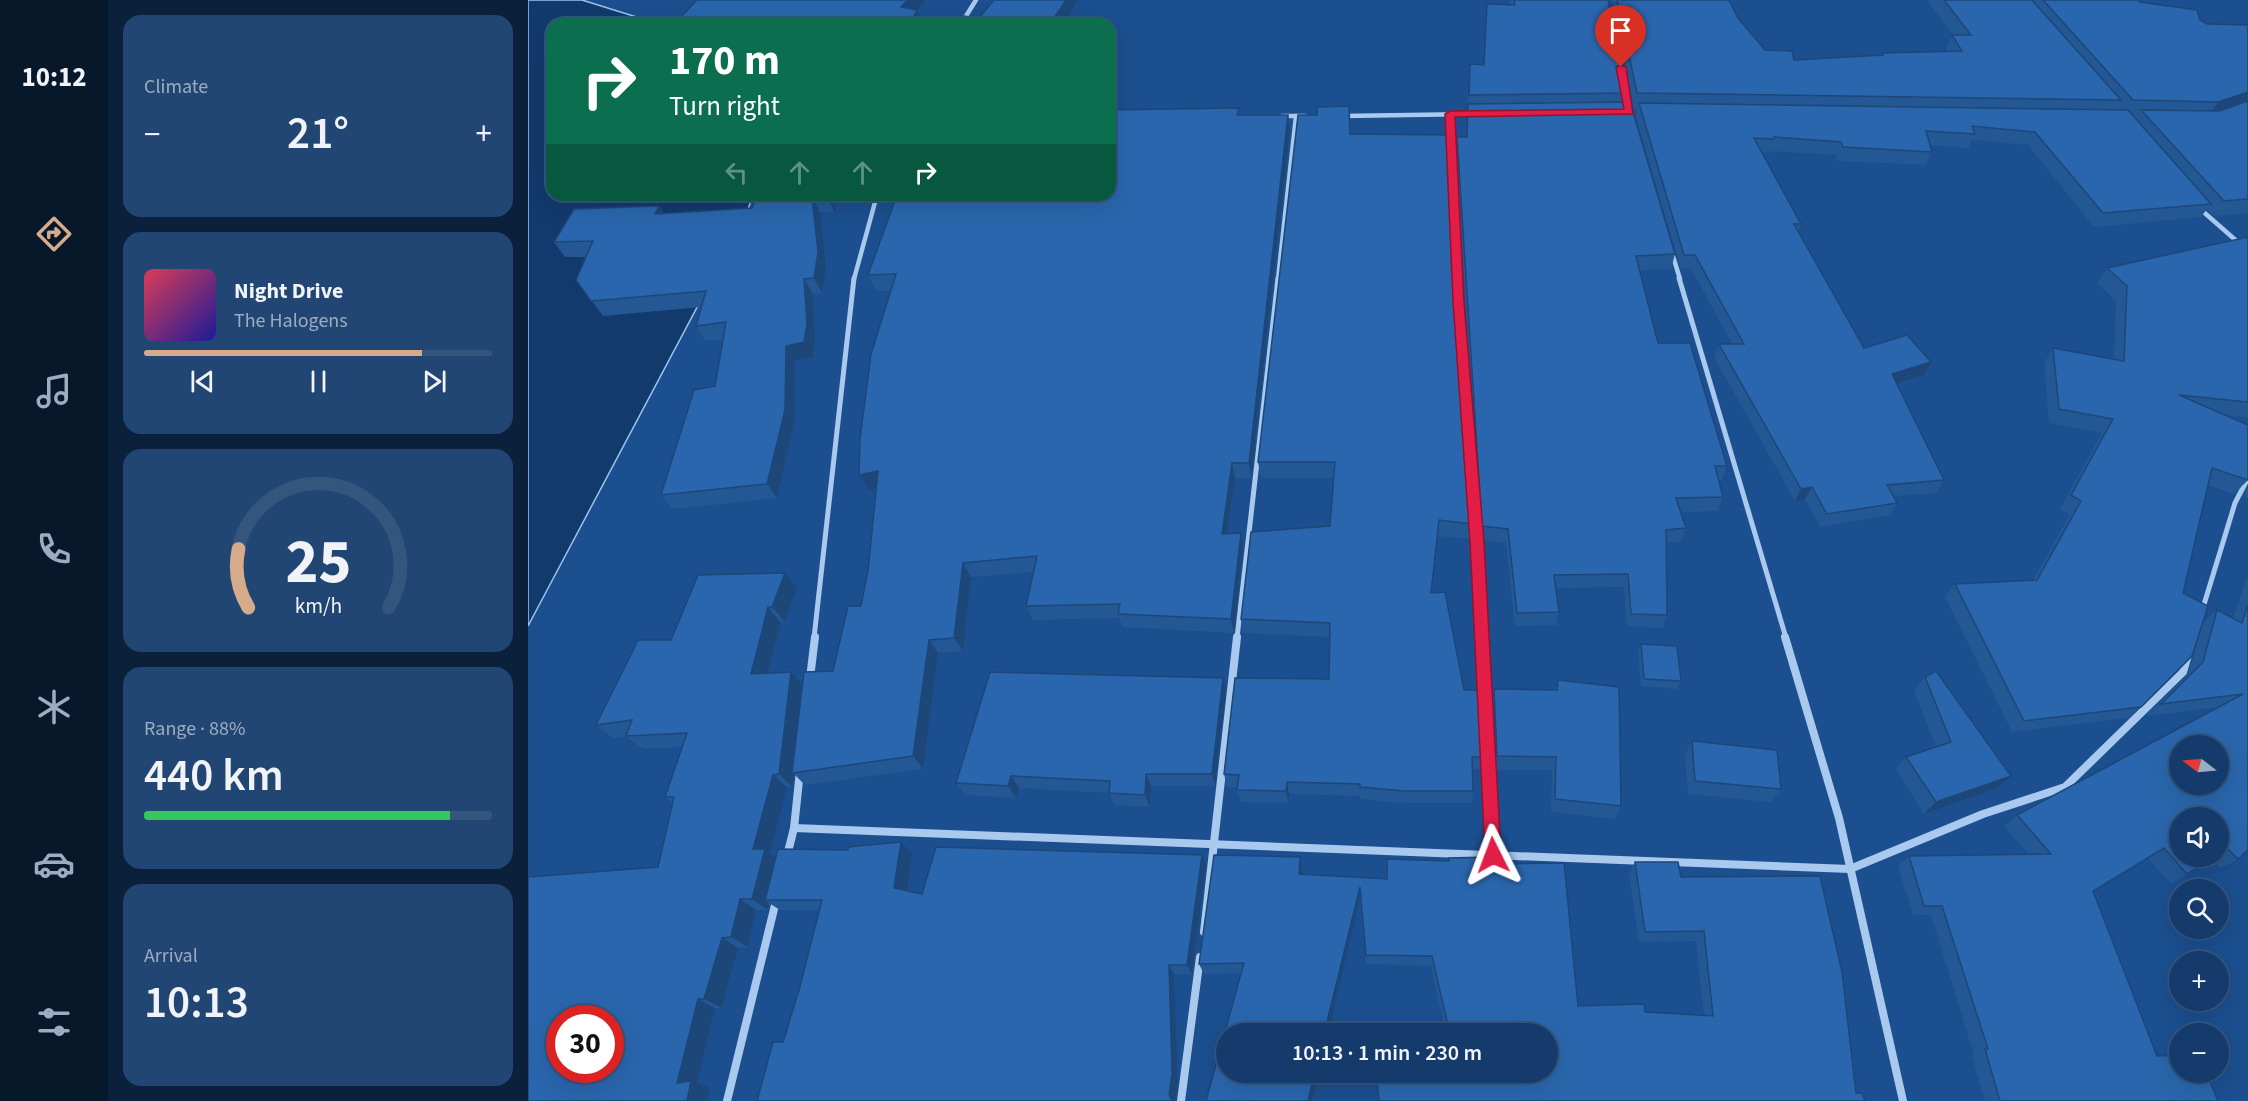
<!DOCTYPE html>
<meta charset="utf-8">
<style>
body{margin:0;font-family:"Source Sans 3",sans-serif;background:#214673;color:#f1f3f6;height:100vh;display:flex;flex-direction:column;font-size:22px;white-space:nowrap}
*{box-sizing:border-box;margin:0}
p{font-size:20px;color:#9dadc1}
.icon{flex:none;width:33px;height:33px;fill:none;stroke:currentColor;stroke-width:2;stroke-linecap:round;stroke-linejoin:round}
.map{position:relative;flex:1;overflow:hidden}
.side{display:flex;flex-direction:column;gap:15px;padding:15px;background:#0b203b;width:420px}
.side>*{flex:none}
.hud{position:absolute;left:18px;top:18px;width:570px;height:183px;border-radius:18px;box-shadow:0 6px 24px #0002,0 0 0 2px #33557e;background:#0b6e4f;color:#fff;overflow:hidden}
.needle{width:39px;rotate:286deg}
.fabs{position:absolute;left:1641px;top:735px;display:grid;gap:12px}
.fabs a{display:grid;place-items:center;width:60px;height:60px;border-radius:50%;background:#143b6b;box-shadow:0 6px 24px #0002,0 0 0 2px #33557e;font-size:30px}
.speed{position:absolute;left:18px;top:1005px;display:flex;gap:12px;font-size:30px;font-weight:700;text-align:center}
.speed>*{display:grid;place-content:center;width:78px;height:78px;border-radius:50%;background:#143b6b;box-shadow:0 6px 24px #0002,0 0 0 2px #33557e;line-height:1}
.speed .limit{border:9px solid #d22;background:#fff;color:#111}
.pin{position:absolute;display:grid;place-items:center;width:51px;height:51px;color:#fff;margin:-62px -26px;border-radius:50% 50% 50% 0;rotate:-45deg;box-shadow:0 0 6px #0007}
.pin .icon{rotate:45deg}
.me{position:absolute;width:66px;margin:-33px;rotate:357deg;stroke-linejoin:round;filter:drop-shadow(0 0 4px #0008)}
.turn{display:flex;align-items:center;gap:21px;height:126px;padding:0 24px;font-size:27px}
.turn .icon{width:78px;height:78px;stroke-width:2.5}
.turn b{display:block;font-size:42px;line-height:51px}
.lanes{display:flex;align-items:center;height:57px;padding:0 24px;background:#0003;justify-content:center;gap:30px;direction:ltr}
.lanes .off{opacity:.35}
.big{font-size:45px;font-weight:600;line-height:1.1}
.side .widget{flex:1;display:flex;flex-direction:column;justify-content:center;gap:9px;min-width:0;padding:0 21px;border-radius:18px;background:#214673}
.side .dial{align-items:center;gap:0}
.dial svg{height:156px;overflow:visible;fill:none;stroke:#33557e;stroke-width:7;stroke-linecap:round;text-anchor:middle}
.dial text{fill:#f1f3f6;stroke:none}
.song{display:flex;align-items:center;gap:18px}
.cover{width:72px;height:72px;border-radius:9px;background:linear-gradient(135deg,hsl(350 70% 55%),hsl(240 70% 35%))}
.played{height:6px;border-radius:3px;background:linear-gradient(90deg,#d6ab8b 80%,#33557e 80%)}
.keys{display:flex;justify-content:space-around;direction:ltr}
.heat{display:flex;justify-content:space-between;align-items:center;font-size:33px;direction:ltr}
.charge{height:9px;border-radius:4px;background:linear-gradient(90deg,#34c759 88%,#33557e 0)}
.trip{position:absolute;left:688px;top:1023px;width:342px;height:60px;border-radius:30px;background:#143b6b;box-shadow:0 6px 24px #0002,0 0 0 2px #33557e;font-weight:600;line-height:60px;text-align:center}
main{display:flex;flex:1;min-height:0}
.dock{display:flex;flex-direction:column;width:108px;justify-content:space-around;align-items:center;background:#08182b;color:#9dadc1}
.dock .icon{width:42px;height:42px}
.dock .selected{color:#d6ab8b}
.dock b{font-size:27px;color:#f1f3f6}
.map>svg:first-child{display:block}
.water{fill:#123a6d;stroke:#9cc4f0;stroke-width:1.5}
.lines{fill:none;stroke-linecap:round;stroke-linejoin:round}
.minor-far2{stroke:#a9c9ee;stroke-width:4.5}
.minor-far1{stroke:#a9c9ee;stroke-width:5}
.minor{stroke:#a9c9ee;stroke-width:8}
.wall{fill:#245895}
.shaded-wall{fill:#1d4779}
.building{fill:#2a66ad;stroke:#1d4779;stroke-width:1.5;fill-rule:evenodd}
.route{fill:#e11d48;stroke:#92132f;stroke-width:1.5}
</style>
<main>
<nav class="dock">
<b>10:12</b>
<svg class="icon selected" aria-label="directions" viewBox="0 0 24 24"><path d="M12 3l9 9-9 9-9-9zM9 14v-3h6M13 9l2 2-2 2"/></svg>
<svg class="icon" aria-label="music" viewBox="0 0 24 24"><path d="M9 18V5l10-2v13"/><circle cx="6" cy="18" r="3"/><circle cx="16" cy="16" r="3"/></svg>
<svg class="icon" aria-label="phone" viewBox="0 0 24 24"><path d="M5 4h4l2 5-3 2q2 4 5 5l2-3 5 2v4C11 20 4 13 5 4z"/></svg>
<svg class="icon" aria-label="climate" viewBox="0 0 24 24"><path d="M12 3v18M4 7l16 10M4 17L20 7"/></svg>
<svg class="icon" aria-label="car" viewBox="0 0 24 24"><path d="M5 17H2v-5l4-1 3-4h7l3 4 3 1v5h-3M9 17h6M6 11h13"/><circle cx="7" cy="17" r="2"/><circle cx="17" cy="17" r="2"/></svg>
<svg class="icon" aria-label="filters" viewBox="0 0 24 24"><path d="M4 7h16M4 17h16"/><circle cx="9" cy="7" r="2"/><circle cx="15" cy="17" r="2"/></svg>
</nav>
<section class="side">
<div class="widget"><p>Climate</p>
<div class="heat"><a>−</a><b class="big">21°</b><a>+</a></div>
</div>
<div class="widget">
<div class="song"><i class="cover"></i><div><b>Night Drive</b><p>The Halogens</p></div></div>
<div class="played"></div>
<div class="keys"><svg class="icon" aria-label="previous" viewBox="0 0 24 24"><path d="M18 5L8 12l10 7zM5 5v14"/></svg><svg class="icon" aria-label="pause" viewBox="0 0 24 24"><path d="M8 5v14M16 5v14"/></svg><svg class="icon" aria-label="next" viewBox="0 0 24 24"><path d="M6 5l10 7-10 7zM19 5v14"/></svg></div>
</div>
<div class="widget dial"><svg viewBox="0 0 100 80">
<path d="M14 69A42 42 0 1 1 86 69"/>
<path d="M14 69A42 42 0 0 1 9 39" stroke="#d6ab8b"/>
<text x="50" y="56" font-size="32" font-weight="700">25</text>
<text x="50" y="72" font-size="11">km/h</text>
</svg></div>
<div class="widget"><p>Range · 88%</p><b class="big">440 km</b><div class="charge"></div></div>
<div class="widget"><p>Arrival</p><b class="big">10:13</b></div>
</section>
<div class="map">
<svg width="1720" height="1101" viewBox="0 0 1720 1101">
<rect width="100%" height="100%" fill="#1b4f8f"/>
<polygon class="water" points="0,0 54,0 131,24 24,24 24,195 225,195 218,215 0,626"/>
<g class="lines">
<g class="minor-far2">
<polyline points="433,24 448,0"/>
<polyline points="922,114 930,279"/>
<polyline points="754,116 777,116"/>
<polyline points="814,116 948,114"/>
<polyline points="1671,208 1720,251"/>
<polyline points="1144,253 1152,279"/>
<polyline points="326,279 349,195"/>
<polyline points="750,279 768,116"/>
</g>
<g class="minor-far1">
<polyline points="930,278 954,638"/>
<polyline points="1151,278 1258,638"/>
<polyline points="1674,611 1707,503 1720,478"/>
<polyline points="286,638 326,278"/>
<polyline points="709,638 750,278"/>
</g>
<g class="minor">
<polyline points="954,637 965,855"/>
<polyline points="1257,637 1311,818 1375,1101"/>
<polyline points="282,678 287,637"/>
<polyline points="266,828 1322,869 1455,814 1537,787 1655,672 1660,655"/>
<polyline points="259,856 266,828 272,771"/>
<polyline points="676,932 709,637"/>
<polyline points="199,1101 248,901"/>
<polyline points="653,1101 672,957"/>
</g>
</g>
<g class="wall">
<polygon points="982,0 1080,0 1099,93 1098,102 1147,254 1143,269 1112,270 1130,343 1199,466 1194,480 1191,480 1195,497 1189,511 1153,512 1158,528 1153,542 1138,543 1139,615 1135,628 1099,626 1096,587 1027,588 1031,612 1028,625 987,626 978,543 952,540 928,152 929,137 939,137 941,79 955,65 981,5"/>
<polygon points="1084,0 1201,0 1210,18 1237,50 1266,60 1353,56 1354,53 1419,52 1418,50 1424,35 1425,35 1399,0 1610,0 1612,2 1672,20 1679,24 1720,25 1720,213 1686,216 1679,209 1673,217 1566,227 1500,145 1444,140 1440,148 1402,145 1404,152 1398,165 1309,161 1308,155 1243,151 1242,153 1234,152 1273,224 1270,231 1336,348 1403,362 1396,375 1369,384 1416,480 1408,493 1366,496 1369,503 1362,515 1292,527 1277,499 1267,501 1186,357 1191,344 1204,344 1163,268 1153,269 1108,117 1110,108 1106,108"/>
<polygon points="711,108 711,115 760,115 762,131 723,478 707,478 699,534 715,547 706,633 595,627 591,618 505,620 498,606 506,572 443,577 435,651 410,653 395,769 277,785 266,774 264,787 259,787 242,853 248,858 384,854 379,891 394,894 678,866 664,974 646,974 650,1082 647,1101 255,1042 271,990 291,910 252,910 241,903 240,910 228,910 220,947 210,948 194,1008 187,1008 169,1083 182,1088 179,1101 0,1101 130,867 144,803 137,797 154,747 115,749 99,737 85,738 68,725 143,640 269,588 257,622 253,623 240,673 275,685 305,671 333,606 340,571 348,488 340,490 331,475 362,291 348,291 340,275"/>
<polygon points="822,134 944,524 943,539 910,536 904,593 957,757 955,769 945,769 945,791 944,803 876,803 832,799 832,796 761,794 760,803 713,802 709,790 710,787 699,787 696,774 801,679 802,637 715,633 713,619 802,526 806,478 733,478 730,462"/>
<polygon points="230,195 309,195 307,213 292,212 298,267 294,293 285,294 287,338 285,357 267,361 266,424 249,498 145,509 133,495 187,386 195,339 178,341 168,326 173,307 75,316 48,280 58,257 37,257 26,242 131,206 136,214 224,208"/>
<polygon points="1720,237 1720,417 1698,415 1720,480 1706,494 1680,485 1613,707 1599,718 1484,732 1417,597 1427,584 1505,580 1542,514 1532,509 1574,433 1521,423 1516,363 1525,348 1586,359 1588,301 1569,283 1579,268"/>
<polygon points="1720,486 1720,498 1716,497"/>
<polygon points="1720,575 1720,850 1710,859 1693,868 1684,860 1643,884 1620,858 1565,891 1629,1056 1690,1101 1457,1101 1444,1056 1446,1055 1403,915 1385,915 1370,866 1381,856 1501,855 1476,826 1489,815 1691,707 1618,716 1660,674 1675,623 1689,610 1705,618"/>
<polygon points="1113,644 1153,681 1149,689 1113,686 1110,652"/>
<polygon points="1397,677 1483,776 1470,788 1396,814 1368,769 1378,757 1408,747 1386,690"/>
<polygon points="1030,680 1093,806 1087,819 1023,812 1024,770 967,770 963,704 966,689 1027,690"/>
<polygon points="698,691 687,786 623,786 622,807 587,805 581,793 491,788 488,798 437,795 428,783"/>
<polygon points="1164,741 1253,789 1243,802 1160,794 1157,755"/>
<polygon points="772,857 774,868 774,874 859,879 961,864 1050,1006 1117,1012 1176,1015 1168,941 1111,942 1101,874 1107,862 1153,877 1328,1093 1020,1034 918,1034 903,966 838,964 832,897 714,973 676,974 671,964"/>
</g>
<g class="shaded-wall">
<polygon points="380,0 398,0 389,10 394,24 382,24 373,7"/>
<polygon points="538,0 549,0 539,20 536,24 522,24"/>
<polygon points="1720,92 1720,102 1680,116 1690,102"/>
<polygon points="760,115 762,131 723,478 721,463"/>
<polygon points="300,195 309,195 307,213 299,198"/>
<polygon points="284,197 292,212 298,267 294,293 286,278"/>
<polygon points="131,206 141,221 127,214"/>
<polygon points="276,279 285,294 287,338 285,357 267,361 266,424 249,498 239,484 258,346"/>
<polygon points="1403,362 1396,375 1357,387 1364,374"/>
<polygon points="704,463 707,478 697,549 694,534"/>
<polygon points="350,471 359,486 340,490 331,475"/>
<polygon points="1284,487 1277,499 1267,501 1273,489"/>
<polygon points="911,520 910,536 902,607 903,593"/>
<polygon points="713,533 715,547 706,633 703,619"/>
<polygon points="435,563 443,577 435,651 426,638"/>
<polygon points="257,573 269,588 257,622 244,607"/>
<polygon points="240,607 253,623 236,688 223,674"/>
<polygon points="401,640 410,653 395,769 385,756"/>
<polygon points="263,672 276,686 264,773 266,774 264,787 251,774"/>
<polygon points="695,678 698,691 687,786 684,774"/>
<polygon points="618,774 623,786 622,807 617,795"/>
<polygon points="245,775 259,787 242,853 252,861 237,900 241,903 240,910 224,899 225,849"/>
<polygon points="483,776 491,788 488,798 480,786"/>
<polygon points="1483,776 1470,788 1396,814 1408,802"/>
<polygon points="759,782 761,794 760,803 758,791"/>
<polygon points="373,842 384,854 378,899 366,888"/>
<polygon points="674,855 678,866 664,974 659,965"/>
<polygon points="772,857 774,868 773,885 771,874"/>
<polygon points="832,887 832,897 800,1034 796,1034"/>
<polygon points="212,899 228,910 220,947 203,937"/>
<polygon points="194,938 210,948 194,1008 176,999"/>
<polygon points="641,965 646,974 650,1082 647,1101 644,1101 641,1094"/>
<polygon points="170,999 187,1008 169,1083 182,1088 179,1101 159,1101 149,1083"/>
<polygon points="787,1072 791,1072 784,1101 780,1101"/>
</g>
<g class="building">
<polygon points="169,0 380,0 373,7 389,10 382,24 146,24"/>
<polygon points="466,0 538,0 522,24 433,24 436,16 451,18"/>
<polygon points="986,0 1080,0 1099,93 941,95 942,64 956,65 959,4 987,5"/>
<polygon points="1089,0 1201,0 1210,18 1237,50 1264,51 1266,60 1355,55 1354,53 1434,51 1424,35 1443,35 1416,0 1504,0 1593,100 1109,93"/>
<polygon points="1515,0 1610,0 1612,2 1669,10 1672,20 1679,24 1720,25 1720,92 1690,102 1605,100"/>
<polygon points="1720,101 1720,199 1696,201 1613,110 1692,111"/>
<polygon points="1102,102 1147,254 1108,256 1130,343 1162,343 1199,466 1187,466 1195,497 1148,498 1158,528 1138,530 1139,615 1103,614 1100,574 1026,575 1031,612 989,613 980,529 954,526 929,137 939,137 940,104"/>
<polygon points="1111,103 1600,110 1683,204 1575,213 1507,132 1444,126 1447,134 1398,131 1404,152 1315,147 1313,142 1246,137 1246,139 1226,138 1273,224 1266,224 1336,348 1379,335 1403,362 1364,374 1416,480 1359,485 1369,503 1299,514 1284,487 1273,489 1191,344 1216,344 1167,255 1156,255"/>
<polygon points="821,106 822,134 920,135 944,524 911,520 903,593 917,592 936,690 953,690 957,757 944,757 945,791 876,791 832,787 832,784 759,782 758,791 709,790 711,775 696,774 707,678 801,679 802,623 713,619 723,532 802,526 807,462 730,462 770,115 789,115 789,107"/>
<polygon points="711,108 709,115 760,115 721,463 704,463 694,534 713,533 703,619 590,614 592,604 498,606 509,556 435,563 426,638 401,640 385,756 264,773 276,672 305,671 320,606 333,606 340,571 350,471 331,475 332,439 343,354 368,274 340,275 369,195 582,195 582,110"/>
<polygon points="230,195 300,195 299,198 284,197 290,252 286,278 276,279 279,323 276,342 258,346 257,410 239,484 133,495 166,390 187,386 198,322 168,326 178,291 63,301 48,280 65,241 26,242 46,209 131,206 127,214 224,208"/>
<polygon points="1720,237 1720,402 1651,395 1720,425 1720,480 1684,468 1655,593 1680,606 1664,656 1613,707 1496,721 1427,584 1509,580 1553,501 1543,495 1585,419 1531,409 1525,348 1596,361 1599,286 1579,268"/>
<path d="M257 573 244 607H240L223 674 263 672 251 774 245 775 225 849H237L224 899H212L203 937 194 938 176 999H170L149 1083 163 1081 159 1101H0V877L130 867 146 797H137L159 733 98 736 104 720 68 725 110 640H143L170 575ZM32 1018H82V1070H32Z"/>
<path d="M1720 605V850L1710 859 1701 850 1690 856V818H1652V856H1690L1659 874 1636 848 1565 891 1629 1056 1652 1055V1072H1678L1690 1101H1472L1457 1049H1460L1414 906H1396L1381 856 1523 854 1489 815 1715 694 1633 704 1675 662 1689 610 1714 623ZM1652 746H1690V784H1652Z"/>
<polygon points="1113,644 1149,646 1153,681 1116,679"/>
<polygon points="1408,671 1483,776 1408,802 1378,757 1423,742 1397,677"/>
<polygon points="462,672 695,678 684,774 618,774 617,795 581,793 582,781 483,776 480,786 428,783"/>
<polygon points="1030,680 1091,687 1093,806 1027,799 1028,757 969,756 966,689 1029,690"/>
<polygon points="1164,741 1249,750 1253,789 1167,781"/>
<polygon points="373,842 366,888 394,894 408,847 674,855 659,965 641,965 644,1074 641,1094 644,1101 229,1101 245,1042 255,1042 271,990 294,900 237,900 250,849 320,850 320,847"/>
<polygon points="686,855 772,857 771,874 859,879 859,859 921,861 921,858 961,857 961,864 1036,863 1050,1006 1116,1004 1117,1012 1185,1016 1176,931 1117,932 1107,862 1150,862 1153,877 1292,876 1314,972 1328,1093 1334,1093 1337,1101 851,1101 848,1072 1020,1072 1020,1034 922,1034 904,956 838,955 832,887 796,1034 699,1034 699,1072 787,1072 780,1101 678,1101 716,963 671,964"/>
</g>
<polygon class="route" points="1093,65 1098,67 1105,114 927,117 936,302 956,542 973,855 971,861 965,863 959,861 957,855 942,542 925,302 917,114 922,111 1096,109 1088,67"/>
</svg>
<div class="fabs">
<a><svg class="needle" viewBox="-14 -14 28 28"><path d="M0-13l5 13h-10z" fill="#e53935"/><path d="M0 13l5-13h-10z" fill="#9dadc1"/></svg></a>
<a><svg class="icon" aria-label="sound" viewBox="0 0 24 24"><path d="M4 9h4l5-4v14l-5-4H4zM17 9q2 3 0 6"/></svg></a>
<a><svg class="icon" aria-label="search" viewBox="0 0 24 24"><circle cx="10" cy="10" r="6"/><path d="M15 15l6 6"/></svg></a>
<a>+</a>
<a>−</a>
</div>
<div class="speed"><div class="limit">30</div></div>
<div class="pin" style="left:1093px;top:67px;background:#d93025"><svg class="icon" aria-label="arrive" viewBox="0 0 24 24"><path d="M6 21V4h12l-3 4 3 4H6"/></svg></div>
<svg class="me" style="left:965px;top:855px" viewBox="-20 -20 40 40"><path d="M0-17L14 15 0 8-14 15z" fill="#e11d48" stroke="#fff" stroke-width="4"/></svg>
<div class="trip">10:13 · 1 min · 230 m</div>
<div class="hud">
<div class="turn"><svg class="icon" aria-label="right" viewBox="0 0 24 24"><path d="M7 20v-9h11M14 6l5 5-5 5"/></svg><div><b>170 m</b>Turn right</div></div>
<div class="lanes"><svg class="icon off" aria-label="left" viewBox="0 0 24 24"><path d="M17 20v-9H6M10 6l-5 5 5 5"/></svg><svg class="icon off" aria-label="ahead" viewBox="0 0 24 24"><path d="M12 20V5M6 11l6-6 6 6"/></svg><svg class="icon off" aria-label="ahead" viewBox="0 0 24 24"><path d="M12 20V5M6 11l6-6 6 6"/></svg><svg class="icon" aria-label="right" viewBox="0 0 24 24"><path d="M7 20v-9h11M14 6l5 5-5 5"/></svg></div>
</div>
</div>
</main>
